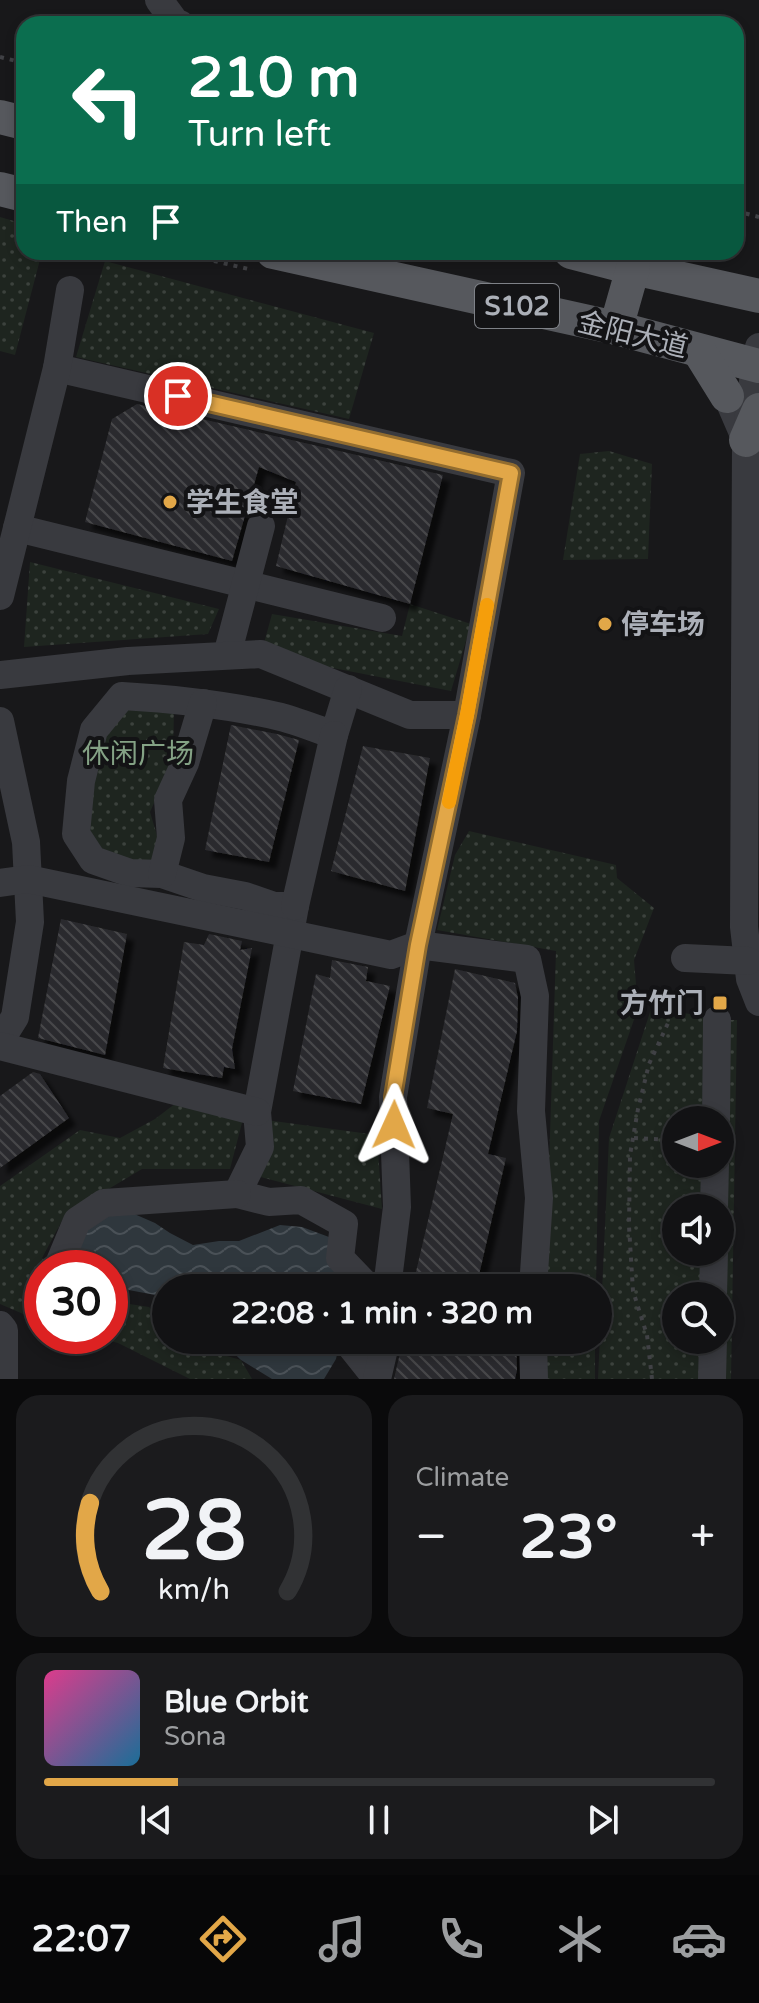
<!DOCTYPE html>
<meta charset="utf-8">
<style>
body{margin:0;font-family:"Varela Round","Noto Sans SC",sans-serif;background:#1b1b1d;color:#f1f3f6;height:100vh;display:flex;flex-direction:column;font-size:30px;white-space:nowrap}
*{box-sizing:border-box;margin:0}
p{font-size:26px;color:#9c9ea0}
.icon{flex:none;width:44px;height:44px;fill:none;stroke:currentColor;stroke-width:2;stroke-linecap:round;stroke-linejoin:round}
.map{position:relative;height:1379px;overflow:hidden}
.panel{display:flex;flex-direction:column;gap:16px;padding:16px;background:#0a0a0b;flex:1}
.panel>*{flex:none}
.guide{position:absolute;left:16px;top:16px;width:728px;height:244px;border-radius:24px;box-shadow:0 4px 12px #0003,0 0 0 2px #313234;background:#0b6e4f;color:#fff;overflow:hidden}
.needle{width:52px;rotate:90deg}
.buttons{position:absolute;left:662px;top:1106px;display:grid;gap:16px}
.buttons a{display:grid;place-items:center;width:72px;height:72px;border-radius:50%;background:#121214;box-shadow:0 4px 12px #0003,0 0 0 2px #313234;font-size:40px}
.speed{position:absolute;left:24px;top:1250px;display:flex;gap:16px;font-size:40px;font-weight:700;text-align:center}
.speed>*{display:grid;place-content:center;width:104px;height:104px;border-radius:50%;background:#121214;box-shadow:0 4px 12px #0003,0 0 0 2px #313234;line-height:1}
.speed .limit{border:12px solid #d22;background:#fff;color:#111}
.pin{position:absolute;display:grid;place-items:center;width:68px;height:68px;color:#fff;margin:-34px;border:4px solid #fff;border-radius:50%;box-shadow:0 2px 8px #0007}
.me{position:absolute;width:88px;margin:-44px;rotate:1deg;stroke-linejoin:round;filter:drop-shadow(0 0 6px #0008)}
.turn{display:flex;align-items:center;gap:28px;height:168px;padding:0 40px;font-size:36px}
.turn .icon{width:104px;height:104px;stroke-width:2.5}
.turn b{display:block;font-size:56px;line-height:68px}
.then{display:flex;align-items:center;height:76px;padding:0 40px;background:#0003;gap:16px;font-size:30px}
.big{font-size:60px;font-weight:700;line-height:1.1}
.panel .widget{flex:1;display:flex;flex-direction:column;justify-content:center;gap:12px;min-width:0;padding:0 28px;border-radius:24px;background:#1b1b1d}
.panel .dial{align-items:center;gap:0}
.dial svg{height:208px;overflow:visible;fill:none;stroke:#313234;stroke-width:7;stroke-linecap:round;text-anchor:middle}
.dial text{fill:#f1f3f6;stroke:none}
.song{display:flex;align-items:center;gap:24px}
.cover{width:96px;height:96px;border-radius:12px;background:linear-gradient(135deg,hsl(330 70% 55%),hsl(200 70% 35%))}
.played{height:8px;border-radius:4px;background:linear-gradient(90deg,#e2a748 20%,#313234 20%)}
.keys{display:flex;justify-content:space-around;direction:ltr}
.heat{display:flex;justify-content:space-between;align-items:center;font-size:44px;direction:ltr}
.panel .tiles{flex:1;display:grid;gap:16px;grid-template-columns:1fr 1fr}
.widget:last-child{grid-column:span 2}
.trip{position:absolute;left:152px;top:1274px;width:460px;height:80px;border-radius:40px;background:#121214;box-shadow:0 4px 12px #0003,0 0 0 2px #313234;font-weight:700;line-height:80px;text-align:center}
.dock{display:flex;height:128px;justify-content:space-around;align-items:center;background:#070708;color:#9c9ea0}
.dock .icon{width:56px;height:56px}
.dock .current{color:#e2a748}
.dock b{font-size:36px;color:#f1f3f6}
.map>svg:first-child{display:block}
.park{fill:url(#park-dots);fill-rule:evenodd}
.water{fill:url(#water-waves)}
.building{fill:url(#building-back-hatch);filter:url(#shadow)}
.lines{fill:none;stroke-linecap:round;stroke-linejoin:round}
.path{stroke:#404145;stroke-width:4;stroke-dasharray:4 6;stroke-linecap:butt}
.minor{stroke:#393a3f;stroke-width:28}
.major{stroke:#56585d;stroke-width:34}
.route-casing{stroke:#936d2f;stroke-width:20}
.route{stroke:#e2a748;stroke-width:14}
.slow{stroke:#f59e0b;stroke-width:14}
.poi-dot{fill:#e2a748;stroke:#131315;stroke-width:3}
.labels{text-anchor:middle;stroke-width:8;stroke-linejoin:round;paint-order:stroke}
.shield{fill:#131315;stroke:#7e8187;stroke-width:2}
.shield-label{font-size:26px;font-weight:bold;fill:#acb0b8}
.street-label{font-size:28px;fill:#acb0b8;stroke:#131315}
.poi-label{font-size:28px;font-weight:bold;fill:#acb0b8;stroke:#131315;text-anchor:start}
.park-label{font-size:28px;fill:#84a285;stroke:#131315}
</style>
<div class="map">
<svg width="759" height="1379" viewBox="0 0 759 1379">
<defs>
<pattern id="park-dots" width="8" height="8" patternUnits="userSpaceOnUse" patternTransform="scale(2)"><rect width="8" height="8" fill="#1e251f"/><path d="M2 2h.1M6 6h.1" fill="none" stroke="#3c423d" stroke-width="1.8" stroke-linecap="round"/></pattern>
<pattern id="water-waves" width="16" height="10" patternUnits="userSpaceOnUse" patternTransform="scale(2)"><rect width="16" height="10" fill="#2f373d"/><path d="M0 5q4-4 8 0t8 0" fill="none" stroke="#4a5157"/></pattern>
<pattern id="building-back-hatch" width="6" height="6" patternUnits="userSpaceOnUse" patternTransform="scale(2)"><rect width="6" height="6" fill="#2b2b2e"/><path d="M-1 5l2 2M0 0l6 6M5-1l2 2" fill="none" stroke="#47474a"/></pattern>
<filter id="shadow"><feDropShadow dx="7" dy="7" stdDeviation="2" flood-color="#0009"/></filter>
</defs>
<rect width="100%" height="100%" fill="#18181a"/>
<g class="park">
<polygon points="0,217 24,224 24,252 42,252 15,355 0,351"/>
<polygon points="105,261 374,333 349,419 76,357"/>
<polygon points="609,451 652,464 648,559 563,560 580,454"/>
<polygon points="30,562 219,609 208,634 24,647"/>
<polygon points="410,604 471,624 451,691 261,654 272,614 402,636"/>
<polygon points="140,701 174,707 173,761 150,812 164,859 141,866 94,847 86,819 90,789 102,760 107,729 121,712"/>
<polygon points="469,831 616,865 617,878 654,908 634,960 638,1008 599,1121 596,1288 545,1288 556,951 437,930 455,855"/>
<path d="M652 1006 717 1020H737L731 1379H598L609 1138ZM676 1120H720V1164H676ZM676 1208H720V1252H676ZM676 1296H720V1340H676Z"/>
<polygon points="176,1103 243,1119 230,1169 142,1169 65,1215 42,1258 52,1268 42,1268 42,1322 0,1304 0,1186 80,1130 120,1138 155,1119"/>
<polygon points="266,1120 377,1135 382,1209 253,1175"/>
<polygon points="110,1301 149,1307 166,1324 166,1340 183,1340 188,1345 241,1360 252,1379 190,1379 118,1343 93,1336 110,1336"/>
<polygon points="542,1340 595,1340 595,1379 540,1379"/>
</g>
<g class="water">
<polygon points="108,1211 132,1213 155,1223 170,1233 193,1245 219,1241 239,1241 280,1225 302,1227 329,1237 340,1258 345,1288 166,1288 166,1297 118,1288 110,1289 110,1268 75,1268 69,1251 79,1229"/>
<polygon points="220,1340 340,1340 336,1359 324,1379 272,1379 241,1360"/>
</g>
<g class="building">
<polygon points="137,404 443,475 410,604 276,566 296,482 259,467 232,561 85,522 112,419"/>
<polygon points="231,725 277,734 299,740 269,862 205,850"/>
<polygon points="363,746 430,758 405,891 331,871"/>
<polygon points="61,919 127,934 105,1055 38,1038"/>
<polygon points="209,934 242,941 240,950 252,948 232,1049 235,1069 224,1067 222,1078 163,1068 184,942 204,945"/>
<polygon points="332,960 368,967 366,981 390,986 361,1104 293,1091 316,974 330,978"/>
<polygon points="455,969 515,983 518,998 517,1031 488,1154 506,1158 476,1288 467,1288 415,1276 453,1114 427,1108"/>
<polygon points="33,1072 40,1074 69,1118 0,1168 0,1096"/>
<polygon points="403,1340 516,1340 517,1370 515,1379 394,1379"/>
</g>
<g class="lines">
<g class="path">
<polyline points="0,57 24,63"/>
<polyline points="736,211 759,217"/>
<polyline points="175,252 253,270"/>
<polyline points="634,1138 676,1140"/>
<polyline points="652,1379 647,1335 633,1291 629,1226 630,1155 638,1109 649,1064 669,1021"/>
</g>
<g class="minor">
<polyline points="159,0 176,23 180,24"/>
<polyline points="57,368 511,473 467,715 418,945 393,1097 397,1207 387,1288"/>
<polyline points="727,396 746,440 744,927 750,979 759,1002"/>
<polyline points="747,431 755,365 759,347"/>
<polyline points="17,528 382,618"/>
<polyline points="0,596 57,368 70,290"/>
<polyline points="227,655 261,526"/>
<polyline points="0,675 128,661 261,654 410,715 467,715"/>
<path d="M348 689 334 735C317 729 299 722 281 717 229 705 175 699 122 696L94 730 81 781 76 834 93 860 130 873 162 874 203 888 245 896 274 906H295L257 1112 260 1147 237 1194 269 1202 301 1200 344 1224 340 1258 363 1282 360 1288"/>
<polyline points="0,721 26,842 30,922 15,1017 0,1041"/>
<polyline points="162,874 171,838 168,800 185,763 203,703"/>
<polyline points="0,883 28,879 391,955 418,945 527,959 535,996 531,1111 539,1198 533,1288"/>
<polyline points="295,906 334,735"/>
<polyline points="685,958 748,961"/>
<polyline points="0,1046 257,1112"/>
<polyline points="716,1120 717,1020"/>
<polyline points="714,1208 715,1164"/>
<polyline points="59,1264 77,1221 104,1203 237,1194"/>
<polyline points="713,1296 714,1252"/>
<polyline points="0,1325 4,1330 4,1379"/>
<polyline points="346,1340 377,1379"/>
<polyline points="533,1340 534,1379"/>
<polyline points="377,1379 386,1340"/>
<polyline points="712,1379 713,1340"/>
</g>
<g class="major">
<polyline points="0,117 24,123"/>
<polyline points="0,189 24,195"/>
<polyline points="273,252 616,328 759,366"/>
<polyline points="571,252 633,268 759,296"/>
<polyline points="616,328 633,268"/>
<polyline points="699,351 727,396"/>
<polyline points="746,440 759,410"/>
</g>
</g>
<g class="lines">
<defs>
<polyline id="route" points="178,396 511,473 467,715 418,945 393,1097 394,1125"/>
</defs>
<use href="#route" class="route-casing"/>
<use href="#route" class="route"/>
<polyline class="slow" points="449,802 467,715 487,605"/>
</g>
<g class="poi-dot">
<circle cx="170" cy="502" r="8"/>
<circle cx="605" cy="624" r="8"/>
<rect x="712" y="995" width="16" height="16" rx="4"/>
</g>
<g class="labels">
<rect class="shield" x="475" y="284" width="84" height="44" rx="6"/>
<g class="shield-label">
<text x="517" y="315">S102</text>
</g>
<g class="street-label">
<text transform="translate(633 334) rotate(14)" y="10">金阳大道</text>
</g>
<g class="poi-label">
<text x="186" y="512">学生食堂</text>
<text x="621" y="634">停车场</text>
<text x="704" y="1013" text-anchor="end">方竹门</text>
</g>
<g class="park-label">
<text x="138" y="763">休闲广场</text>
</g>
</g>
</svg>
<div class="buttons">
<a><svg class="needle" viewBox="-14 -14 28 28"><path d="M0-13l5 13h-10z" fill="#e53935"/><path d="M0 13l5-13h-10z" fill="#9c9ea0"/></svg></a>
<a><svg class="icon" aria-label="sound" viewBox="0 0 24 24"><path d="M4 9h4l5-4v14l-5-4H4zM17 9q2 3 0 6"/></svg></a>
<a><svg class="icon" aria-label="search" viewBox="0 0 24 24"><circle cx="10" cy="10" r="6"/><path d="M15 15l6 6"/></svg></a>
</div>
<div class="speed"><div class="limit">30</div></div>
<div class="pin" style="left:178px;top:396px;background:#d93025"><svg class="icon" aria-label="arrive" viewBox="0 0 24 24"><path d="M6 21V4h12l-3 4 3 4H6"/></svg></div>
<svg class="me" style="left:394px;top:1125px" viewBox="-20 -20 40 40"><path d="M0-17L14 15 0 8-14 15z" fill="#e2a748" stroke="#fff" stroke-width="4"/></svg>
<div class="trip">22:08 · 1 min · 320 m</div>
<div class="guide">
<div class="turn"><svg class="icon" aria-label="left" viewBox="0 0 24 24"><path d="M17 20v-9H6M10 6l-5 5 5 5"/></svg><div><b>210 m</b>Turn left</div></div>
<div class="then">Then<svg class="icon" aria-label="arrive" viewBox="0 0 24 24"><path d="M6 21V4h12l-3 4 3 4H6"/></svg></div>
</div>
</div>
<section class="panel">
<div class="tiles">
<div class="widget dial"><svg viewBox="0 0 100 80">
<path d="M14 69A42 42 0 1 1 86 69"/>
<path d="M14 69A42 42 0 0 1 10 35" stroke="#e2a748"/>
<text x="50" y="56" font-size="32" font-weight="700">28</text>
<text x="50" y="72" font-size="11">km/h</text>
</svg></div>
<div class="widget"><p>Climate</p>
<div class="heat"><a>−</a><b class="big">23°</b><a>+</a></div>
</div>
<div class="widget">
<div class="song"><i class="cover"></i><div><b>Blue Orbit</b><p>Sona</p></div></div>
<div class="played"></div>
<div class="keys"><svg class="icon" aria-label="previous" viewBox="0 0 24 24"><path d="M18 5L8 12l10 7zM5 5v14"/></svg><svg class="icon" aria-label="pause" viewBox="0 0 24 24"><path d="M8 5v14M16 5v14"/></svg><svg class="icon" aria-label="next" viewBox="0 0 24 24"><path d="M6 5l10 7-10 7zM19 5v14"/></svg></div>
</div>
</div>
</section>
<nav class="dock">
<b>22:07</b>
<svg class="icon current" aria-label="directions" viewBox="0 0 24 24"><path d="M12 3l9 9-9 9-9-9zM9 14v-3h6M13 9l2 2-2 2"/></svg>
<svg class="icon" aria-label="music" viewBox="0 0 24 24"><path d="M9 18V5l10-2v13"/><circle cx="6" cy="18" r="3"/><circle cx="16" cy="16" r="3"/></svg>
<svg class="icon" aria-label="phone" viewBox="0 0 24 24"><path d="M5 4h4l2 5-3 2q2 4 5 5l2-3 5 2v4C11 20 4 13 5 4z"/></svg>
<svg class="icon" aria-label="climate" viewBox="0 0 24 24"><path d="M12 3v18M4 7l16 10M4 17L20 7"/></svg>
<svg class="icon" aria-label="car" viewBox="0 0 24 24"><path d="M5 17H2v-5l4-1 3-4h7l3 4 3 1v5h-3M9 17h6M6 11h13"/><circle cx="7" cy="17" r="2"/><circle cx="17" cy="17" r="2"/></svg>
</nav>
